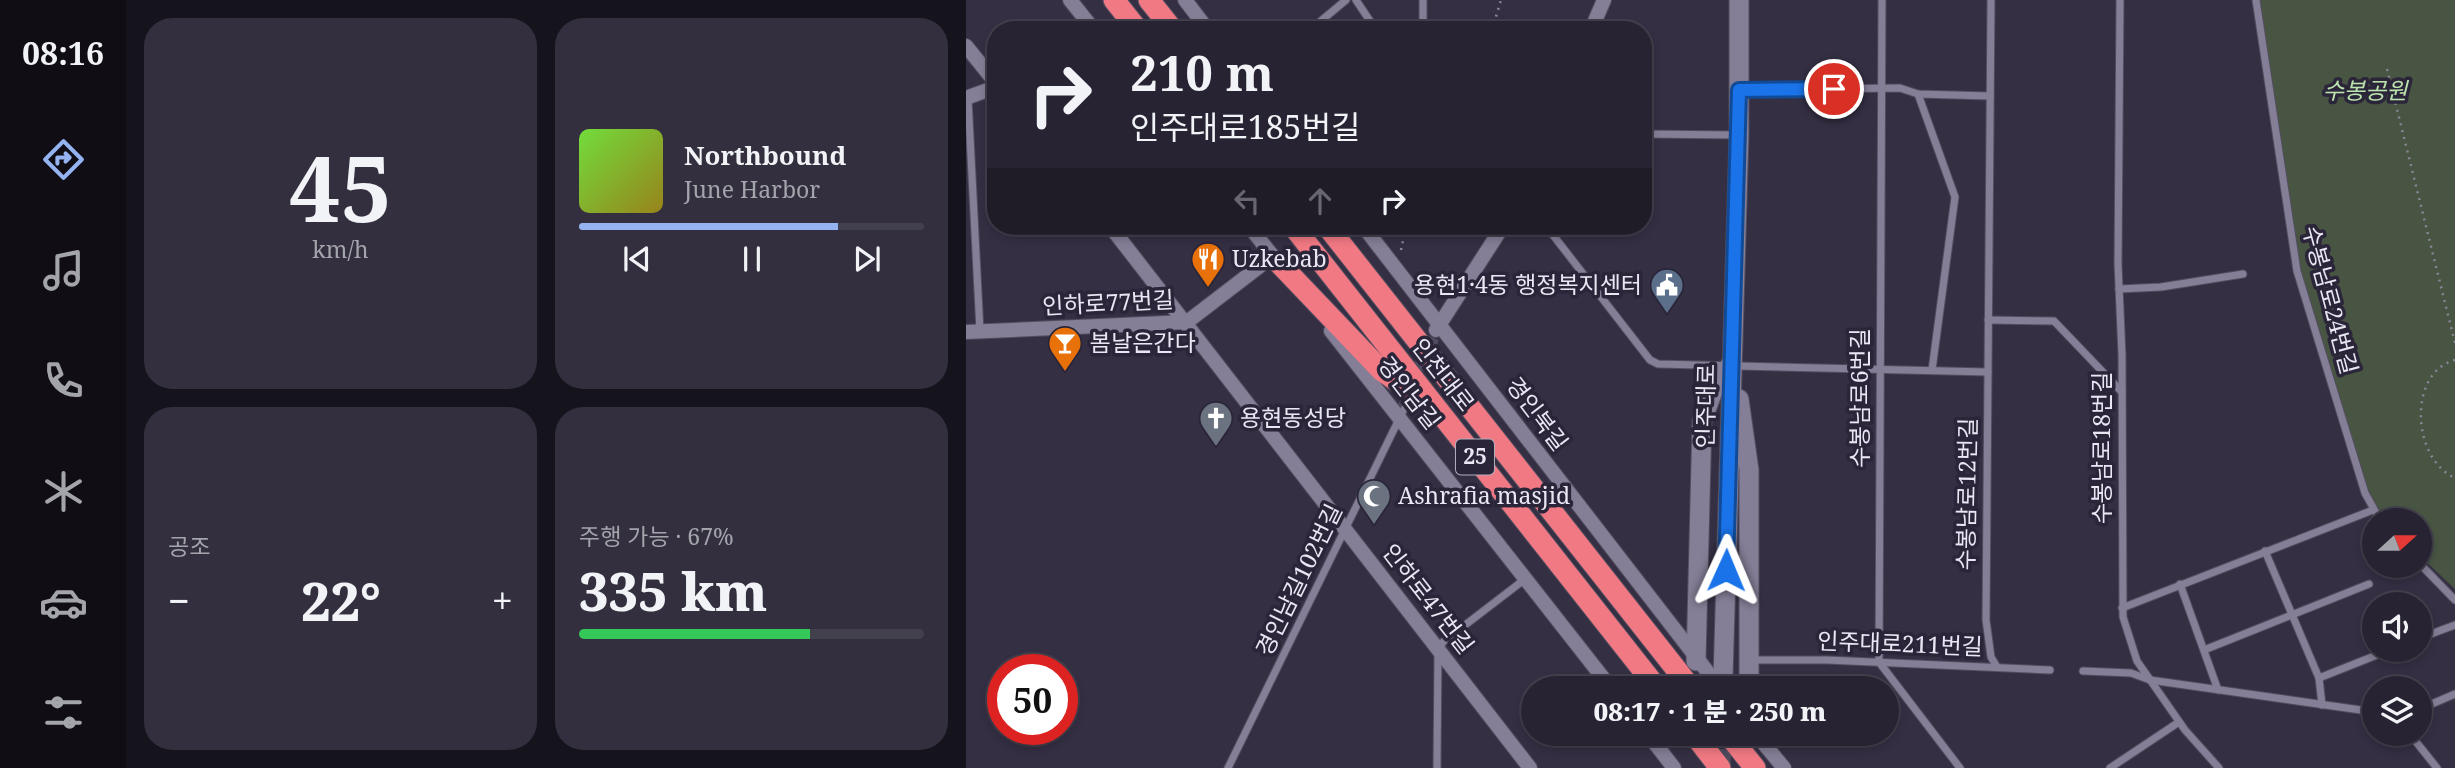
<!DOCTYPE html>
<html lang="ko">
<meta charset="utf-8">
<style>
body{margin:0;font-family:"Noto Serif","Noto Sans KR",serif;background:#332f3e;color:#f1f3f6;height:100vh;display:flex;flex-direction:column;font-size:26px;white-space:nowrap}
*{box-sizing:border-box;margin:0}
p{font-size:23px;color:#a4a4ac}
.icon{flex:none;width:38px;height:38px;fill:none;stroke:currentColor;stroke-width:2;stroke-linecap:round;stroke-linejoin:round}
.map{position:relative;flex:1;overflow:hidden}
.side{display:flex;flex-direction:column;gap:18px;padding:18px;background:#15131c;width:840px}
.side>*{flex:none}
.hud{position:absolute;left:21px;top:21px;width:665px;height:214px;border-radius:28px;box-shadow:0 4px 10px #0003,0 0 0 2px #43404d;background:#272332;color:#f1f3f6;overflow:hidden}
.needle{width:46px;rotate:69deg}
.tools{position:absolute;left:1396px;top:508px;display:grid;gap:14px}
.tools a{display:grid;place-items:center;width:70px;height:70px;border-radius:50%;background:#272332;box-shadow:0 4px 10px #0003,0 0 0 2px #43404d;font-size:35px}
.speed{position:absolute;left:21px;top:654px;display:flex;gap:14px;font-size:35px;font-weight:700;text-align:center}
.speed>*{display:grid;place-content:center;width:91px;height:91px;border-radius:50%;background:#272332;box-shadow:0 4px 10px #0003,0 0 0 2px #43404d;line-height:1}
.speed .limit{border:10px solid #d22;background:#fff;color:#111}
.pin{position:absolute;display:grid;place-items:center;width:60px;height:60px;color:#fff;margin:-30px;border:4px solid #fff;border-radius:50%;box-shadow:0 2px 7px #0007}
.me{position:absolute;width:77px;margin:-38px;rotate:1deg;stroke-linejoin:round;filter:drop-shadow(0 0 5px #0008)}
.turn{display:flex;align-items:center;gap:24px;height:147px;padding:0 28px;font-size:32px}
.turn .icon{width:91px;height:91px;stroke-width:2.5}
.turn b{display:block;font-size:49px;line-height:60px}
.lanes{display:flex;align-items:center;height:66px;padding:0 28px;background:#0003;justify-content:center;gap:35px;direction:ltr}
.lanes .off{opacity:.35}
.big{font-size:52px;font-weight:800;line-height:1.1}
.side .card{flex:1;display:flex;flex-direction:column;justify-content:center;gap:10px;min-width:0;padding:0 24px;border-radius:28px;background:#332f3e}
.side .dial{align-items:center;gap:0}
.dial b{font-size:91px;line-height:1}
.song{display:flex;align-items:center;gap:21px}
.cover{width:84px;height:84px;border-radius:10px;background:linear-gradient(135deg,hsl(100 70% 55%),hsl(50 70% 35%))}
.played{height:7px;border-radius:4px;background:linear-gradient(90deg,#95b2f1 75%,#43404d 75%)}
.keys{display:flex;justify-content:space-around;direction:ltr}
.heat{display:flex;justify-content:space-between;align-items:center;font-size:38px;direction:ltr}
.charge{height:10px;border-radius:5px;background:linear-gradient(90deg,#34c759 67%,#43404d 0)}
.side .tiles{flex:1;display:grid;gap:18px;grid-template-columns:repeat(2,1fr)}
.trip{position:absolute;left:555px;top:676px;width:378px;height:70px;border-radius:35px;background:#272332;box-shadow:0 4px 10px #0003,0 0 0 2px #43404d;font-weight:800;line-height:70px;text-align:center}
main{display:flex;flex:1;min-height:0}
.menu{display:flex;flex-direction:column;width:126px;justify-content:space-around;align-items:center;background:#100e14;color:#a4a4ac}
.menu .icon{width:49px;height:49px}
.menu .current{color:#95b2f1}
.menu b{font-size:32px;color:#f1f3f6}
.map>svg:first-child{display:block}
.green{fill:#485543}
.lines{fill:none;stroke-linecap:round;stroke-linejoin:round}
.street-tunnel{stroke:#4f4b5e;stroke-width:14;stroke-dasharray:14 7;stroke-linecap:butt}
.secondary-tunnel{stroke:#4f4b5e;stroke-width:19;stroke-dasharray:19 10;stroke-linecap:butt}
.lane-casing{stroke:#524d5e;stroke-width:9}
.street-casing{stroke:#524d5e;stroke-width:16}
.secondary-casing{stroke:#524d5e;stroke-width:21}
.highway-casing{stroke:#524d5e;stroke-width:23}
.path{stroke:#888495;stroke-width:2.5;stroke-dasharray:2 5;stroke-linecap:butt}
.lane{stroke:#847e96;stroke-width:7}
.street{stroke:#847e96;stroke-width:14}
.secondary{stroke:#847e96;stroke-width:19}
.highway{stroke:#f17983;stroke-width:21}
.route-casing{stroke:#114b97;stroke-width:18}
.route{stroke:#1a73e8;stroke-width:12}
.labels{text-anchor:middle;stroke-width:7;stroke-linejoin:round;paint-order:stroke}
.shield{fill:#2a2539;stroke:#b0adbc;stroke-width:2}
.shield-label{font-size:21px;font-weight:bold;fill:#eae7f4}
.park-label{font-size:23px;font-style:italic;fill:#bbe3ac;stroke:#2a2539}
.poi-label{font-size:23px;fill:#eae7f4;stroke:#2a2539;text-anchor:start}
.street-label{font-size:23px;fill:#eae7f4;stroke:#2a2539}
</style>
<main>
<nav class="menu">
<b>08:16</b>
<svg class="icon current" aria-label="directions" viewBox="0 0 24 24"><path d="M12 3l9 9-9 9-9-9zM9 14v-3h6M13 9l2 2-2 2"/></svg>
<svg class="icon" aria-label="music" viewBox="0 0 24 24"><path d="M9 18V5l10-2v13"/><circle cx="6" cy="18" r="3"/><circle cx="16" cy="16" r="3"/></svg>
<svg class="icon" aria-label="phone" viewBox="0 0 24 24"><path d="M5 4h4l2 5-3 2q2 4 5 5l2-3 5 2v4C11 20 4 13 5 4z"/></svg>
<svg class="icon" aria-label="climate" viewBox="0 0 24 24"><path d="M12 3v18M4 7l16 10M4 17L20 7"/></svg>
<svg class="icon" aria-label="car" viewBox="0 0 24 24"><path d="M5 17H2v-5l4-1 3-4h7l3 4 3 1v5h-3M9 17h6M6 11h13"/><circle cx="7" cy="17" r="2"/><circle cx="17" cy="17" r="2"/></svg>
<svg class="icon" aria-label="filters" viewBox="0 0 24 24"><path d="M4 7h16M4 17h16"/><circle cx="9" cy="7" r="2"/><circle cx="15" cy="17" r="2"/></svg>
</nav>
<section class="side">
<div class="tiles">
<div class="card dial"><b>45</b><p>km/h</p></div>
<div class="card">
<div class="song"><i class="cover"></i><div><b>Northbound</b><p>June Harbor</p></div></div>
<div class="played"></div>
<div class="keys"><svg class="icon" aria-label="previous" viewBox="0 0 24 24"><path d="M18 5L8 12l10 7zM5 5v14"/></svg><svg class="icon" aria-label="pause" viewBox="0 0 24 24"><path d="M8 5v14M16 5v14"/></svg><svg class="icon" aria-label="next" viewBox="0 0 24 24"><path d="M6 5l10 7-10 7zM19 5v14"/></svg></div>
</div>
<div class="card"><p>공조</p>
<div class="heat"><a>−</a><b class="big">22°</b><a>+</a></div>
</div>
<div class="card"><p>주행 가능 · 67%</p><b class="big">335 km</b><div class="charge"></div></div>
</div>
</section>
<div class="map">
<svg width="1489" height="768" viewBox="0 0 1489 768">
<rect width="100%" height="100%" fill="#342f43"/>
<polygon class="green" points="1292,0 1489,0 1489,589 1454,556 1454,520 1417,520 1407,510 1333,271"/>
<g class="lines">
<polyline class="street-tunnel" points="438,409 469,331"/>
<polyline class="secondary-tunnel" points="755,768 756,733"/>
<defs>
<g id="lane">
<polyline points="390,0 410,30"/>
<polyline points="916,0 913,662 994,768"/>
<polyline points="1025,0 1020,620 1025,657 1031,667"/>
<polyline points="1154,0 1152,264 1156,355 1157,617 1171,661 1219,730 1253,768"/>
<polyline points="1290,0 1331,271 1399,493 1414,520"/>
<polyline points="344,30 380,0"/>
<polyline points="457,30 457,0"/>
<polyline points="774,90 934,88 952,94 1024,96"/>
<polyline points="952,94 989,197 966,370"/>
<polyline points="2,98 14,331"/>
<polyline points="677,134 772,135"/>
<polyline points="580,226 684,360 692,364 1022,372"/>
<polyline points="1153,289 1195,287 1277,274"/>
<polyline points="1022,320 1088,321 1156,392"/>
<polyline points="1299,551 1353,678 1356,705"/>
<polyline points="1454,564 1489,600"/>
<polyline points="1214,584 1252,690"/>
<polyline points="1156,608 1407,510"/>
<polyline points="1454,638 1489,625"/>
<polyline points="1238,650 1403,584"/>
<polyline points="784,660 861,660 1084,670"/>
<polyline points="1117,671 1165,673 1184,680 1409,712"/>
<polyline points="1353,678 1426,649"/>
<polyline points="1454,709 1489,694"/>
<polyline points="1443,733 1471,768"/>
<polyline points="262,768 438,409"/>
<polyline points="471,768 472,650 477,642 559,579"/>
<polyline points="1144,768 1213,722"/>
</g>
<g id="street">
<polyline points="104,0 128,30"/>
<polyline points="219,0 242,30"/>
<polyline points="625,30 638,0"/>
<polyline points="0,46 30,83"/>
<polyline points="0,98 30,87"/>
<polyline points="144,226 564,768"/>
<polyline points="283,226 316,268"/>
<polyline points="397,226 754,688"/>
<polyline points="470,330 537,226"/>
<polyline points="365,331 645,688"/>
<polyline points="0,332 221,322 307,256"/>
<polyline points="681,733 708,768"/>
<polyline points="789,733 818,768"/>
</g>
<g id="secondary">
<polyline points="773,399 783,470 783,688"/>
<polyline points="730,661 736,421 747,391 765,364"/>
<polyline points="757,678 773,135 773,0"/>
</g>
<g id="highway">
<polyline points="148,0 172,30"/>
<polyline points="183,0 207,30"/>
<polyline points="327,226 691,688"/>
<polyline points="361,226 725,688"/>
<polyline points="312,262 416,371 452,396"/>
<polyline points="727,733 754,768"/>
<polyline points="761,733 789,768"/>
</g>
</defs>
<use href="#lane" class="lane-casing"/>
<use href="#street" class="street-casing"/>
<use href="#secondary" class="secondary-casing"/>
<use href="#highway" class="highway-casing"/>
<g class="path">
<polyline points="526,30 535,0"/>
<polyline points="1421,69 1489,343"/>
<polyline points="435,250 440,226"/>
<path d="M1489 360C1442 372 1445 458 1489 478"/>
</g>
<use href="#lane" class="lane"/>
<use href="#street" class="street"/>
<use href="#secondary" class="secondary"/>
<use href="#highway" class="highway"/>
</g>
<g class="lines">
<defs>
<polyline id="route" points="760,570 773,90 868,89"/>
</defs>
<use href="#route" class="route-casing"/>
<use href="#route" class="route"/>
</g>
<defs>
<symbol id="restaurant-pin" viewBox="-11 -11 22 30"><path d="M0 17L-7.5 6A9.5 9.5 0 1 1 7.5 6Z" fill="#e8710a" stroke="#2a2539"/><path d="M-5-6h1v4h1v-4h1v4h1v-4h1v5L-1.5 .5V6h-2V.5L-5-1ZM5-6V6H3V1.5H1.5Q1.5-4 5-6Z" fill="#fff"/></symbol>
<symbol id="civic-pin" viewBox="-11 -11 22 30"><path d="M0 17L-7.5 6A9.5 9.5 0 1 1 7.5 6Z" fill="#5c6f8a" stroke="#2a2539"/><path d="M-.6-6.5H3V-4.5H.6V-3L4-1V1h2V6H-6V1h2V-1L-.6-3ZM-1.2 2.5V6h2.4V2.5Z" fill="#fff"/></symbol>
<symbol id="bar-pin" viewBox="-11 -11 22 30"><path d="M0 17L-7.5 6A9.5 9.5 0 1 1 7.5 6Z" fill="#e8710a" stroke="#2a2539"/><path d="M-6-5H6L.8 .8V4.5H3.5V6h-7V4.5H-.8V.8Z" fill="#fff"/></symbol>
<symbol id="church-pin" viewBox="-11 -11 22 30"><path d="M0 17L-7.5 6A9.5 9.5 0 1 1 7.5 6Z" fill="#6b7280" stroke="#2a2539"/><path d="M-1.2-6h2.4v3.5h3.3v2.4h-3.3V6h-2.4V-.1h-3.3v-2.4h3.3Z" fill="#fff"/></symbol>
<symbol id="mosque-pin" viewBox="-11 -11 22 30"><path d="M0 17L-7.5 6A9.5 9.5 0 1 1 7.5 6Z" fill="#6b7280" stroke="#2a2539"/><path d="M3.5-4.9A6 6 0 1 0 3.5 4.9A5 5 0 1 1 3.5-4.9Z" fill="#fff"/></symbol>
</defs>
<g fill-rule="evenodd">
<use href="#restaurant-pin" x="223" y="240" width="38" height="52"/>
<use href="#civic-pin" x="682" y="266" width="38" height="52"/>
<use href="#bar-pin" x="80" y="324" width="38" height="52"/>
<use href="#church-pin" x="231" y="399" width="38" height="52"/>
<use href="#mosque-pin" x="389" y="477" width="38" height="52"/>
</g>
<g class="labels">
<rect class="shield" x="490" y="439.5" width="38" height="35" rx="5"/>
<g class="shield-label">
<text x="509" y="464">25</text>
</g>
<g class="park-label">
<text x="1399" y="99">수봉공원</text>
</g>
<g class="poi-label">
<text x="266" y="267">Uzkebab</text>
<text x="676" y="293" text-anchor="end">용현1·4동 행정복지센터</text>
<text x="124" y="351">봄날은간다</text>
<text x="274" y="426">용현동성당</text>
<text x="432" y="504">Ashrafia masjid</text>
</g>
<g class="street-label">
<text transform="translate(1364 300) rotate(75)" y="8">수봉남로24번길</text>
<text transform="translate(142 303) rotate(-3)" y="8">인하로77번길</text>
<text transform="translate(477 375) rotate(52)" y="8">인천대로</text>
<text transform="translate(443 393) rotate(52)" y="8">경인남길</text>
<text transform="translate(894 398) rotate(-90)" y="8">수봉남로6번길</text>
<text transform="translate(740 406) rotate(-89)" y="8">인주대로</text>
<text transform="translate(571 414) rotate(53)" y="8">경인북길</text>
<text transform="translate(1136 448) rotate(-90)" y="8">수봉남로18번길</text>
<text transform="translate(1001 494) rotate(-89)" y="8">수봉남로12번길</text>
<text transform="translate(333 580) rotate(-64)" y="8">경인남길102번길</text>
<text transform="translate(462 599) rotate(52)" y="8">인하로47번길</text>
<text transform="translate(934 644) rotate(2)" y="8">인주대로211번길</text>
</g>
</g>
</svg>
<div class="tools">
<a><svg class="needle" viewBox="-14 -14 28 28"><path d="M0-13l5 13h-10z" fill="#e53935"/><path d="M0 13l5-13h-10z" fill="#a4a4ac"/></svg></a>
<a><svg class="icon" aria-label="sound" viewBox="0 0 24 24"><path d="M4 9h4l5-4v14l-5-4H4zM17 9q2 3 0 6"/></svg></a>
<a><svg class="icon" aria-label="layers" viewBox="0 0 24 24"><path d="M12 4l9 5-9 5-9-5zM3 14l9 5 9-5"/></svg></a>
</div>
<div class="speed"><div class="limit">50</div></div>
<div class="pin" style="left:868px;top:89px;background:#d93025"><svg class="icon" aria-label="arrive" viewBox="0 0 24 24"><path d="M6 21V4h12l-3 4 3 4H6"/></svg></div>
<svg class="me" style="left:760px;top:570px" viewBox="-20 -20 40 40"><path d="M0-17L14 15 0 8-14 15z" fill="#1a73e8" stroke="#fff" stroke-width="4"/></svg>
<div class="trip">08:17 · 1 분 · 250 m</div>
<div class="hud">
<div class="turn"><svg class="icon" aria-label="right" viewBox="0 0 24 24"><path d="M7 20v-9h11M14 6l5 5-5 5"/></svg><div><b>210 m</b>인주대로185번길</div></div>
<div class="lanes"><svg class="icon off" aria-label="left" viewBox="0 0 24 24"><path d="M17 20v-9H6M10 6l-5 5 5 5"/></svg><svg class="icon off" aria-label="ahead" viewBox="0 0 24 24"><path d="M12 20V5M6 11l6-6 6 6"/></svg><svg class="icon" aria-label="right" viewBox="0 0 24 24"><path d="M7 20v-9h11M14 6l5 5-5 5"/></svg></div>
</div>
</div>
</main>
